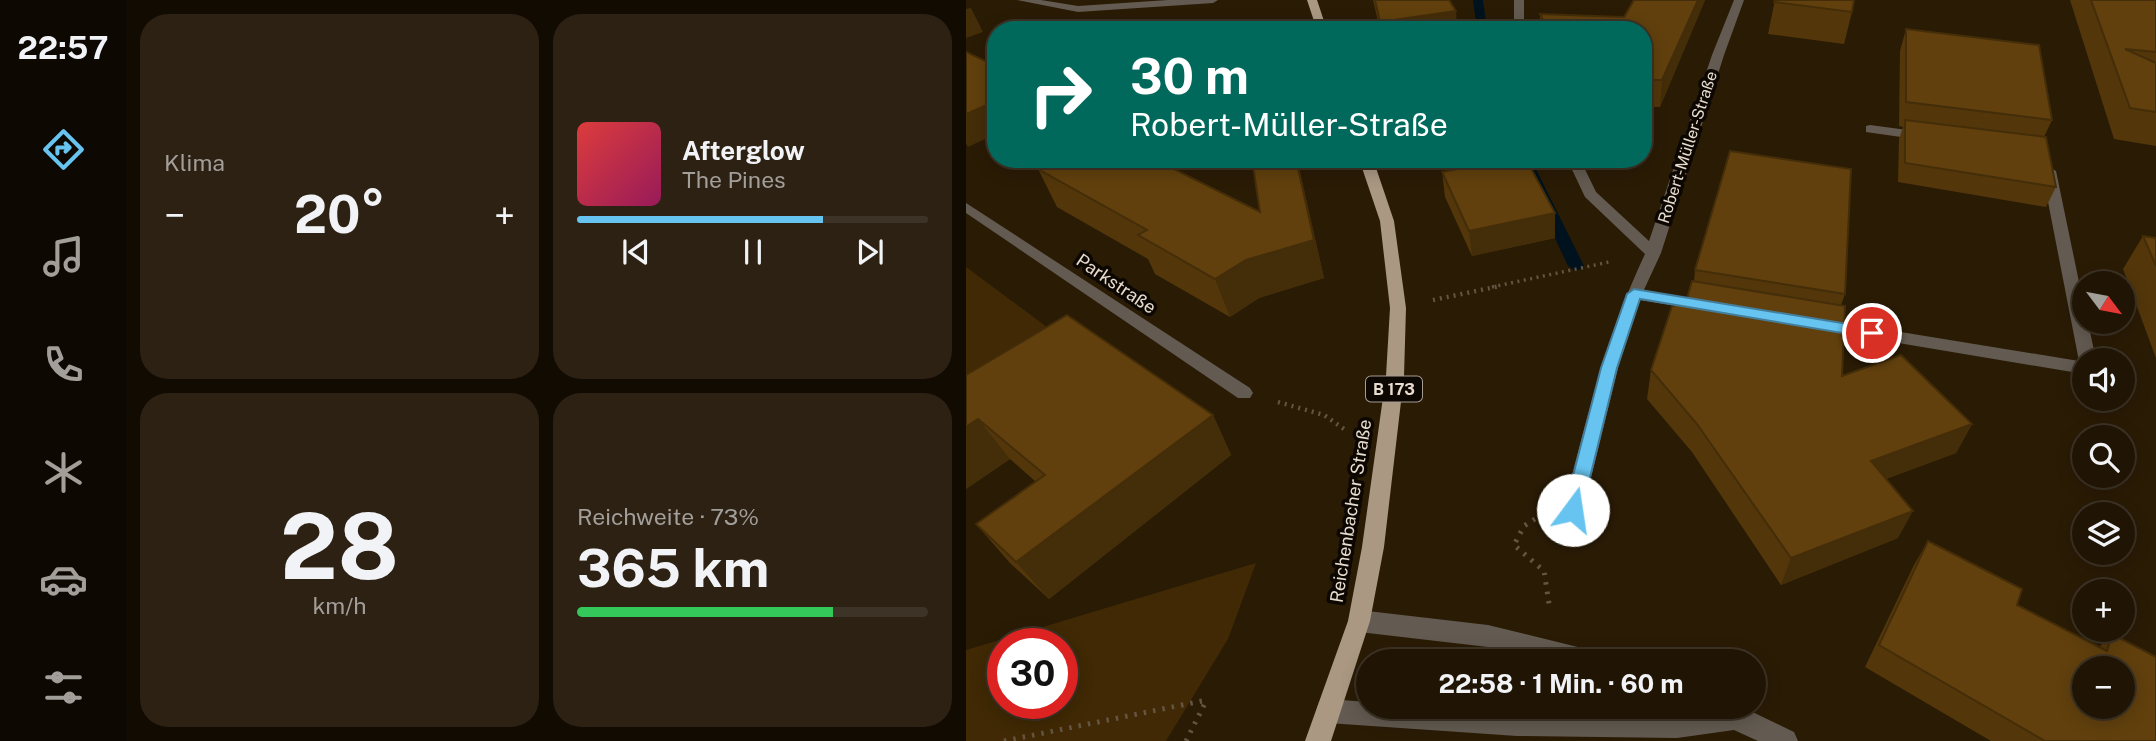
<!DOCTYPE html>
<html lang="de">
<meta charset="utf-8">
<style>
body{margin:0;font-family:"Public Sans",sans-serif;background:#2d2113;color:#f1f3f6;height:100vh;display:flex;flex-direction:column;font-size:26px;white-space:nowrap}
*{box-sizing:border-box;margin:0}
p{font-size:23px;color:#a29e9a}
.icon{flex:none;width:38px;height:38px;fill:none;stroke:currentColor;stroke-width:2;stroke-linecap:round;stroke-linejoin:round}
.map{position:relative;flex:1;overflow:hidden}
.sheet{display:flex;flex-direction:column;gap:14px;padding:14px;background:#120b02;width:840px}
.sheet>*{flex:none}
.banner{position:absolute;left:21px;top:21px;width:665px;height:147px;border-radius:28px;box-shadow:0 4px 18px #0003,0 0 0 2px #3d3326;background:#00695c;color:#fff;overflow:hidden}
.needle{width:46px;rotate:122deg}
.tools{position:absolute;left:1106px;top:271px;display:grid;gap:14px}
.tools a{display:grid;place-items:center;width:63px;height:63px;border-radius:50%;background:#201404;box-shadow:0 4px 18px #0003,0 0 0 2px #3d3326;font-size:35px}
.speed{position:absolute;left:21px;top:628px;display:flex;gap:14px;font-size:35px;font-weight:700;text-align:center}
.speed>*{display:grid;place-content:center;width:91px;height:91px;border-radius:50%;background:#201404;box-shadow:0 4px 18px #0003,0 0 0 2px #3d3326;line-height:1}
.speed .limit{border:10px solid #d22;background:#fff;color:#111}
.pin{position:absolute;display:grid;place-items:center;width:60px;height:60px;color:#fff;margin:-30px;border:4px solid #fff;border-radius:50%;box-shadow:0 2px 7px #0007}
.me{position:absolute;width:77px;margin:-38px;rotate:14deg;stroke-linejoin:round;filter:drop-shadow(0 0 5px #0008)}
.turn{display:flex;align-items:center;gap:24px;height:147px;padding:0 28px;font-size:32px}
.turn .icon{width:91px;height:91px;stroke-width:2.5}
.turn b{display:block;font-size:49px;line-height:60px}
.big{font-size:52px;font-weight:700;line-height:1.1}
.sheet .widget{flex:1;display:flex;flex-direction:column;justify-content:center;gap:10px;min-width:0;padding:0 24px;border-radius:28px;background:#2d2113}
.sheet .dial{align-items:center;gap:0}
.dial b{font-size:91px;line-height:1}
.song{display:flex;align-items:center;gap:21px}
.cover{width:84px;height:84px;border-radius:10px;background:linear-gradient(135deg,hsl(0 70% 55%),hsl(330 70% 35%))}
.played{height:7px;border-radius:4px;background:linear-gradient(90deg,#67c4f0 70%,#3d3326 70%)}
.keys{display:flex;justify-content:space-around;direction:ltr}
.heat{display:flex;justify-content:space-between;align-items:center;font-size:38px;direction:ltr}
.charge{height:10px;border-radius:5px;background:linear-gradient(90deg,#34c759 73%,#3d3326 0)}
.sheet .tiles{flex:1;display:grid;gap:14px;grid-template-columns:repeat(2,1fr)}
.trip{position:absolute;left:390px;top:649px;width:410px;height:70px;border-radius:35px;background:#201404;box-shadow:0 4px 18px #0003,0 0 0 2px #3d3326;font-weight:700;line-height:70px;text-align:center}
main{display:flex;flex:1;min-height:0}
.dock{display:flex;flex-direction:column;width:126px;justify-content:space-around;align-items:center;background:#0d0802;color:#a29e9a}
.dock .icon{width:49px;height:49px}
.dock .current{color:#67c4f0}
.dock b{font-size:32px;color:#f1f3f6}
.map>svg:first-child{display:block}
.green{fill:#402904;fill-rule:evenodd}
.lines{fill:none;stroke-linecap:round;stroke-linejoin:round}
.stream{fill:#00121d;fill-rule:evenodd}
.path-far2{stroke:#635542;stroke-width:3.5;stroke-dasharray:2 4.5;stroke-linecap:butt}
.path-far1{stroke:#635542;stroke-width:4.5;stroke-dasharray:2 5;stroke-linecap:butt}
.path{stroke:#635542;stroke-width:5;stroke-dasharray:2.5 7;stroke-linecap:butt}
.service{fill:#635b51;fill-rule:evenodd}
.minor{fill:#635b51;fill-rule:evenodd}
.primary{fill:#aa9883;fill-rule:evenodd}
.wall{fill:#53370b}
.shaded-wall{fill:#442d09}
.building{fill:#61400d;stroke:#442d09;stroke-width:2;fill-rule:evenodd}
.route{fill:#67c4f0;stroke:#437f9c;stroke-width:2}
.labels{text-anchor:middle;stroke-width:7;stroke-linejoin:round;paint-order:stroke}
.far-street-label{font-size:16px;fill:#e7dccf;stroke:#0d0702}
.shield{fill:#0d0702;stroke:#a69c92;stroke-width:2}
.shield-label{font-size:16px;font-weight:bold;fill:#e7dccf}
.street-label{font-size:18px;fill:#e7dccf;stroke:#0d0702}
</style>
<main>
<nav class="dock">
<b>22:57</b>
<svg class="icon current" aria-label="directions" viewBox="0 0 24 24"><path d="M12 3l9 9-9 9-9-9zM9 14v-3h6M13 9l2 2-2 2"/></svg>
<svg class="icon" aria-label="music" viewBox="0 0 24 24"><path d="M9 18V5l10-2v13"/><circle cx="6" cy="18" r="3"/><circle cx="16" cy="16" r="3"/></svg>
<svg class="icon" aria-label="phone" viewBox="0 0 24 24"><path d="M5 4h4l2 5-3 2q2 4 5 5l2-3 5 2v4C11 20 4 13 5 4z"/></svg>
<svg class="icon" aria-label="climate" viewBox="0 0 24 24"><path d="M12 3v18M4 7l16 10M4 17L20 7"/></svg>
<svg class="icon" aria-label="car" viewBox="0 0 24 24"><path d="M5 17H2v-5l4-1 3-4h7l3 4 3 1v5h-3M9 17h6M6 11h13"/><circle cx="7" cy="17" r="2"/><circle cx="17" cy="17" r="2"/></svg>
<svg class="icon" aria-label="filters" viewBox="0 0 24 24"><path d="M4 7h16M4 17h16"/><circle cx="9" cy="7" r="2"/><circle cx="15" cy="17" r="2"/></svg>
</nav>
<section class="sheet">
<div class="tiles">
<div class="widget"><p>Klima</p>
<div class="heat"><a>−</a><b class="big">20°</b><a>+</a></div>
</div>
<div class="widget">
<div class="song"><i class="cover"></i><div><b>Afterglow</b><p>The Pines</p></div></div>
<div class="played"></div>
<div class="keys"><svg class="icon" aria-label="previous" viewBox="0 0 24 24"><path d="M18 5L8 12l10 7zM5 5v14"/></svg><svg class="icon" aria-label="pause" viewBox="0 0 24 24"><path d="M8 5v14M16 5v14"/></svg><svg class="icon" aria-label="next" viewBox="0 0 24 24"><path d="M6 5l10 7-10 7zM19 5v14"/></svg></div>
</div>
<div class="widget dial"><b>28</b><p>km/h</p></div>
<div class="widget"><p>Reichweite · 73%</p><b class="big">365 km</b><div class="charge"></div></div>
</div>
</section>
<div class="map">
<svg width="1190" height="741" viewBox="0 0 1190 741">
<rect width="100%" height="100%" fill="#2a1b05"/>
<g class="green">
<polygon points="0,267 93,336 0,396"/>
<path d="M290 563 262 639 200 741H0V650ZM37 644H96V704H37Z"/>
</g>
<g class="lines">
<g class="stream">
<polygon points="507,0 517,0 521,30 511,30"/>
<polygon points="552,159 565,159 618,266 615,269 610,271 602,266"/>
</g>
<polyline class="path-far2" points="526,287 643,262"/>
<g class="path-far1">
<polyline points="467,300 534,286"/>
<polyline points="312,402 358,415 381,431"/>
</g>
<g class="path">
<polyline points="569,519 558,526 548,545 578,571 584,610"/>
<polyline points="38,741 241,700"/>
<polyline points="220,741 240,701"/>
</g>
<g class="service">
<polygon points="51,0 75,0 112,6 202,0 252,0 247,3 112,12"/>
<polygon points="904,125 956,132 962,136 956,140 900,132 900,126"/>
<polygon points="1083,167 1090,171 1118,306 1118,322 1122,322 1130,360 1118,360 1118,374 849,329 847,325 849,321 855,319 1113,361 1076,171"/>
<polygon points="668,289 741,301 749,306 741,311 662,298 660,294"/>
</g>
<g class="minor">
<rect x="548" y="0" width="10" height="30"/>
<path d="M768 0H778L758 55 695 253 676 294 652 368 617 510 614 516 607 519 600 516 597 510C620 423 640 336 679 254L619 197 601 159H614L630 192 683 241 746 55Z"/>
<polygon points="0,203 284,388 287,393 284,398 272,398 0,213"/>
<polygon points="393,610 522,625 628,651 636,654 640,662 581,662 522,647 393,632 385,628 382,621 385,614"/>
<path d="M362 699 402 702V707C505 707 608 712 711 714L736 710 735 707H776L828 732 832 741H792L768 730 711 738 551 736 362 723 353 720 350 711 353 702Z"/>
</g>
<g class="primary">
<polygon points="341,0 351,0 361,30 351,30"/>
<polygon points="393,159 407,159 428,221 440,308 438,376 418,547 404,621 365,741 339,741 382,621 396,547 420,376 424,308 414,221"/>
</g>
</g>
<g class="wall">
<polygon points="407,0 483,0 491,30 414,30"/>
<polygon points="739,0 694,107 677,107 677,30 574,30 574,14 658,17"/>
<polygon points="809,0 886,12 878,44 802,34"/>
<polygon points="1104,0 1190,0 1190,146 1148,139"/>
<polygon points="940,29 1086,120 1078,137 1090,187 1080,207 932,182 933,139 937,127 933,126 934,51"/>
<polygon points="286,159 331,159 358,278 293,298 264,317 189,274 182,259 91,207 72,169 294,212"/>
<polygon points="476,172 589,238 506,256 479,197"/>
<polygon points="1177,236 1190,238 1190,358 1157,269"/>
<polygon points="729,270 879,294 875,305 876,376 1006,424 990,453 920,479 932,538 815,585 726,452 681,399 685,370 720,302 728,282"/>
<polygon points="0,375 247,415 265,455 83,599 44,563 10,524 70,482 44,459 0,489"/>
<polygon points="962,541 1051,605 1133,647 1146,634 1190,741 1025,741 899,667 948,565"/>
</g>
<g class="shaded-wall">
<polygon points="732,0 739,0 694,107 696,80"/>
<polygon points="5,8 17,32 0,38 0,9"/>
<polygon points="490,11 491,30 415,30 414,22"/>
<polygon points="30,101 30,134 2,147 0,143 0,114"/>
<polygon points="330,159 331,159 358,278 293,298 264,317 249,279"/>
<polygon points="589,213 589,238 506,256 503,231"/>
<polygon points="247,415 265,455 83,599 50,562"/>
<polygon points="12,419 44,459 0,489 0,427"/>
<polygon points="1006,424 990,453 893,489 905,461"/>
<polygon points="947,511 932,538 815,585 825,558"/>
</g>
<g class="building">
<polygon points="409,0 483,0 490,11 414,22"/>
<polygon points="668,0 732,0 696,80 677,80 677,30 582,30 574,14 658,17"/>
<polygon points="809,0 888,0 886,12 808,2"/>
<polygon points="1125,0 1190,0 1190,52 1159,49 1190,63 1190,112 1164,108"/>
<polygon points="940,29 1073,45 1086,120 940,102"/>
<polygon points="0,52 30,66 30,101 0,114"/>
<polygon points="939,120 1080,137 1090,187 939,163"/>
<polygon points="764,151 885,169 879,294 729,270"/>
<polygon points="93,159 188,159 294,212 286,159 330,159 348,240 280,260 249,279 172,235 181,230 72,169"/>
<polygon points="546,159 560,159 589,213 503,231 476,172"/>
<polygon points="1177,236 1190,238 1190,266"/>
<polygon points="726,281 879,306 876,376 935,355 1006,424 905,461 947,511 825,558 731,424 685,370 706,306 720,302"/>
<polygon points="101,315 247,415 50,562 10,524 79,475 12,419 0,427 0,375"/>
<path d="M962 541 1056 589 1051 605 1141 651 1146 634 1190 657V741H1079L913 645ZM1118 668H1157V707H1118Z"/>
</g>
<polygon class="route" points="668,289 906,328 914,333 906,338 674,299 651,368 616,510 614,515 607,518 601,515 598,510 635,368 661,294"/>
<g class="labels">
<g class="far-street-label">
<text transform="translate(721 147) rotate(-72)" y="6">Robert-Müller-Straße</text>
</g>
<rect class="shield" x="400" y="376.5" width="56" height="25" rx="5"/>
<g class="shield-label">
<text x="428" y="395">B 173</text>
</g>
<g class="street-label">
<text transform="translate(150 284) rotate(34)" y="6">Parkstraße</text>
<text transform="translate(385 511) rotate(-81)" y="6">Reichenbacher Straße</text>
</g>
</g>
</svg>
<div class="tools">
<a><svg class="needle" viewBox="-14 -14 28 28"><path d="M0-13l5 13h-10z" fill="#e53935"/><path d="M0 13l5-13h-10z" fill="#a29e9a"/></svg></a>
<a><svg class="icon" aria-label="sound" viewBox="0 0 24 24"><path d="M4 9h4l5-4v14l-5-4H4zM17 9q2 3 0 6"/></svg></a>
<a><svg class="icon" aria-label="search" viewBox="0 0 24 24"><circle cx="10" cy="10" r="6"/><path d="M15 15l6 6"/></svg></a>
<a><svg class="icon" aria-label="layers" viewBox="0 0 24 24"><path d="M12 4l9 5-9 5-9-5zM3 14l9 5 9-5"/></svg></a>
<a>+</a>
<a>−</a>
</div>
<div class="speed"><div class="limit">30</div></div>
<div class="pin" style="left:906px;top:333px;background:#d93025"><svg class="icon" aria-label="arrive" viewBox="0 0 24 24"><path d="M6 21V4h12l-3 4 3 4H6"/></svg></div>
<svg class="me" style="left:607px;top:510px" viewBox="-20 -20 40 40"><circle r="19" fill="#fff"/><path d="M0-13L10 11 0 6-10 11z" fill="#67c4f0"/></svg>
<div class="trip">22:58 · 1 Min. · 60 m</div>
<div class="banner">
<div class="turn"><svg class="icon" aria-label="right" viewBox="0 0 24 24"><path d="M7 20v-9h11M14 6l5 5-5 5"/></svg><div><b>30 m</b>Robert-Müller-Straße</div></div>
</div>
</div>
</main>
